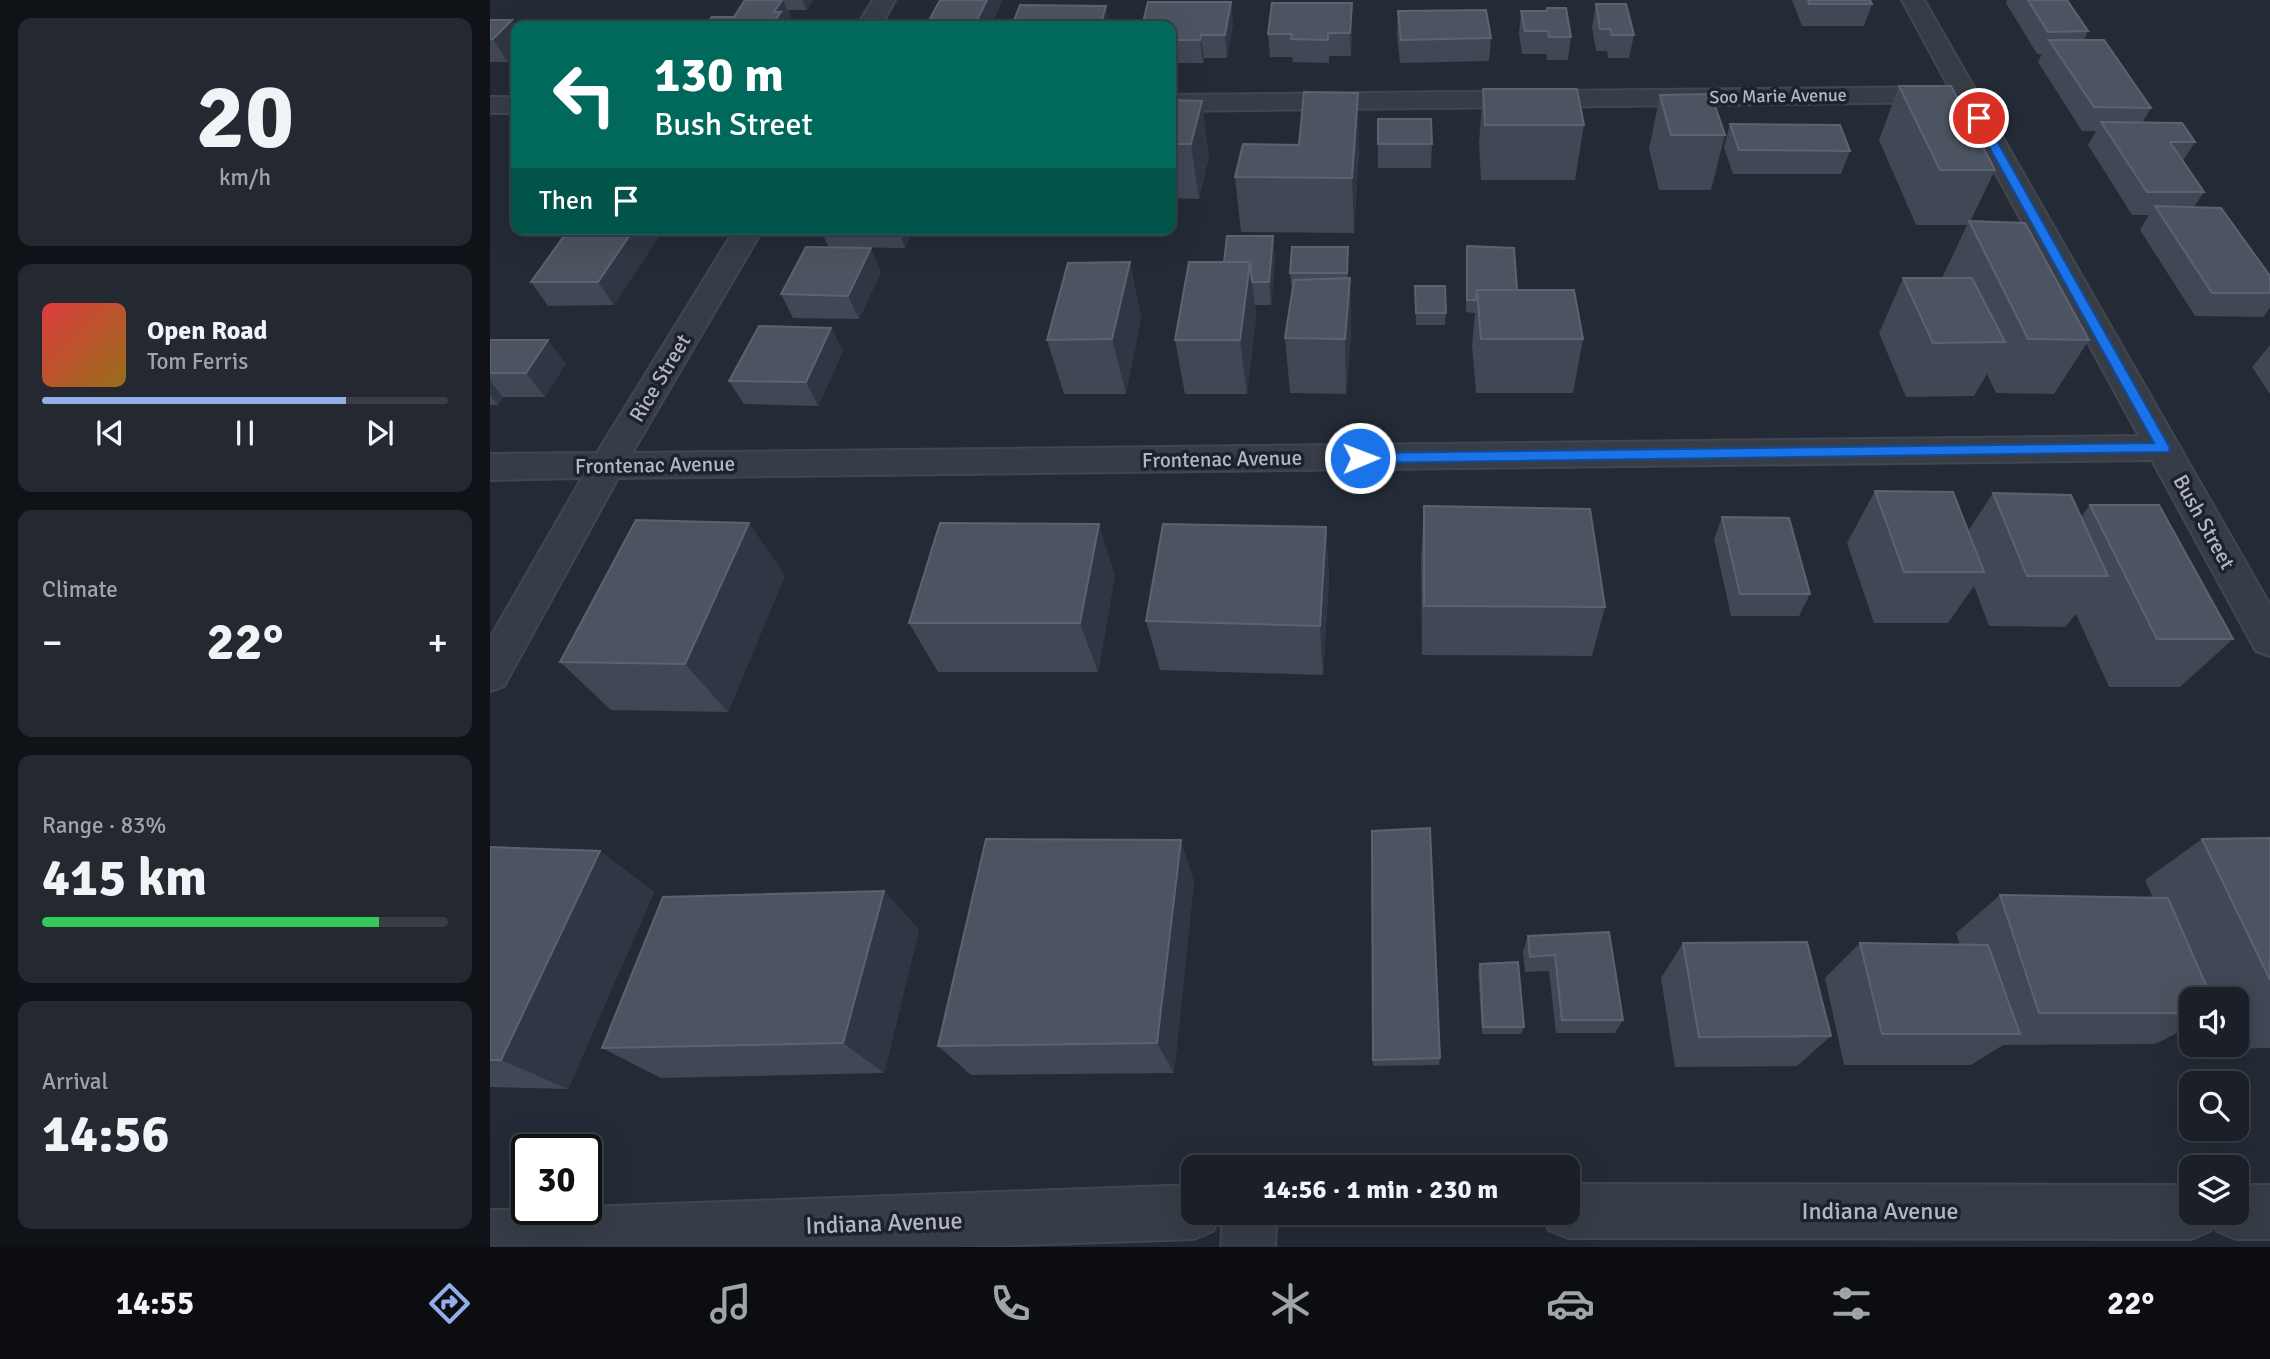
<!DOCTYPE html>
<meta charset="utf-8">
<style>
body{margin:0;font-family:Signika,sans-serif;background:#242830;color:#f1f3f6;height:100vh;display:flex;flex-direction:column;font-size:26px;white-space:nowrap}
*{box-sizing:border-box;margin:0}
p{font-size:23px;color:#a0a3a8}
.icon{flex:none;width:38px;height:38px;fill:none;stroke:currentColor;stroke-width:2;stroke-linecap:round;stroke-linejoin:round}
.map{position:relative;flex:1;overflow:hidden}
.sheet{display:flex;flex-direction:column;gap:18px;padding:18px;background:#0f1216;width:490px}
.sheet>*{flex:none}
.top-card{position:absolute;left:21px;top:21px;width:665px;height:214px;border-radius:14px;box-shadow:0 7px 28px #0002,0 0 0 2px #393e45;background:#00695c;color:#fff;overflow:hidden}
.fabs{position:absolute;left:1689px;top:987px;display:grid;gap:14px}
.fabs a{display:grid;place-items:center;width:70px;height:70px;border-radius:14px;background:#1b2028;box-shadow:0 7px 28px #0002,0 0 0 2px #393e45;font-size:35px}
.speed{position:absolute;left:21px;top:1134px;display:flex;gap:14px;font-size:35px;font-weight:700;text-align:center}
.speed>*{display:grid;place-content:center;width:91px;height:91px;border-radius:50%;background:#1b2028;box-shadow:0 7px 28px #0002,0 0 0 2px #393e45;line-height:1}
.speed .limit{border:4px solid #111;border-radius:10px;background:#fff;color:#111}
.pin{position:absolute;display:grid;place-items:center;width:60px;height:60px;color:#fff;margin:-30px;border:4px solid #fff;border-radius:50%;box-shadow:0 2px 7px #0007}
.me{position:absolute;width:77px;margin:-38px;rotate:89deg;stroke-linejoin:round;filter:drop-shadow(0 0 5px #0008)}
.turn{display:flex;align-items:center;gap:24px;height:147px;padding:0 28px;font-size:32px}
.turn .icon{width:91px;height:91px;stroke-width:2.5}
.turn b{display:block;font-size:49px;line-height:60px}
.then{display:flex;align-items:center;height:66px;padding:0 28px;background:#0003;gap:14px;font-size:26px}
.big{font-size:52px;font-weight:700;line-height:1.1}
.sheet .card{flex:1;display:flex;flex-direction:column;justify-content:center;gap:10px;min-width:0;padding:0 24px;border-radius:14px;background:#242830}
.sheet .dial{align-items:center;gap:0}
.dial b{font-size:91px;line-height:1}
.song{display:flex;align-items:center;gap:21px}
.cover{width:84px;height:84px;border-radius:10px;background:linear-gradient(135deg,hsl(0 70% 55%),hsl(40 70% 35%))}
.played{height:7px;border-radius:4px;background:linear-gradient(90deg,#91aee9 75%,#393e45 75%)}
.keys{display:flex;justify-content:space-around;direction:ltr}
.heat{display:flex;justify-content:space-between;align-items:center;font-size:38px;direction:ltr}
.charge{height:10px;border-radius:5px;background:linear-gradient(90deg,#34c759 83%,#393e45 0)}
.trip{position:absolute;left:691px;top:1155px;width:399px;height:70px;border-radius:14px;background:#1b2028;box-shadow:0 7px 28px #0002,0 0 0 2px #393e45;font-weight:700;line-height:70px;text-align:center}
.dock{display:flex;height:112px;justify-content:space-around;align-items:center;background:#0b0d10;color:#a0a3a8}
.dock .icon{width:49px;height:49px}
.dock .on{color:#91aee9}
.dock b{font-size:32px;color:#f1f3f6}
main{display:flex;flex:1;min-height:0}
.map>svg:first-child{display:block}
.lines{fill:none;stroke-linecap:round;stroke-linejoin:round}
.minor-casing{stroke:#414650;stroke-width:4}
.minor{fill:#373d47;fill-rule:evenodd}
.wall{fill:#404755}
.shaded-wall{fill:#2f3744}
.building{fill:#4c5461;stroke:#5c6370;stroke-width:2}
.route{fill:#1a73e8;stroke:#114b97;stroke-width:2}
.labels{text-anchor:middle;stroke-width:7;stroke-linejoin:round;paint-order:stroke}
.far-street-label{font-size:18px;fill:#b2b8c3;stroke:#1d222c}
.street-label{font-size:21px;fill:#b2b8c3;stroke:#1d222c}
.near-street-label{font-size:24px;fill:#b2b8c3;stroke:#1d222c}
</style>
<main>
<section class="sheet">
<div class="card dial"><b>20</b><p>km/h</p></div>
<div class="card">
<div class="song"><i class="cover"></i><div><b>Open Road</b><p>Tom Ferris</p></div></div>
<div class="played"></div>
<div class="keys"><svg class="icon" aria-label="previous" viewBox="0 0 24 24"><path d="M18 5L8 12l10 7zM5 5v14"/></svg><svg class="icon" aria-label="pause" viewBox="0 0 24 24"><path d="M8 5v14M16 5v14"/></svg><svg class="icon" aria-label="next" viewBox="0 0 24 24"><path d="M6 5l10 7-10 7zM19 5v14"/></svg></div>
</div>
<div class="card"><p>Climate</p>
<div class="heat"><a>−</a><b class="big">22°</b><a>+</a></div>
</div>
<div class="card"><p>Range · 83%</p><b class="big">415 km</b><div class="charge"></div></div>
<div class="card"><p>Arrival</p><b class="big">14:56</b></div>
</section>
<div class="map">
<svg width="1780" height="1247" viewBox="0 0 1780 1247">
<rect width="100%" height="100%" fill="#242b36"/>
<g class="lines">
<defs>
<g id="minor">
<polygon points="383,0 405,0 391,26 367,26"/>
<polygon points="1412,0 1434,0 1780,605 1780,656 1766,651 1662,460 128,478 14,686 0,691 0,638 92,478 0,480 0,454 107,453 245,229 273,229 142,453 1649,436 1467,102 681,111 681,95 1459,87"/>
<rect x="0" y="97" width="26" height="16"/>
<polygon points="1078,1184 1701,1185 1701,1213 1746,1213 1746,1185 1780,1185 1780,1239 1746,1239 1727,1231 1723,1222 1720,1231 1701,1239 1078,1238 1059,1230 1052,1213 1078,1213"/>
<polygon points="704,1185 704,1213 730,1213 723,1231 704,1239 471,1247 0,1247 0,1210 96,1209 96,1207"/>
<polygon points="733,1213 787,1213 785,1247 731,1247"/>
</g>
</defs>
<use href="#minor" class="minor-casing"/>
<use href="#minor" class="minor"/>
</g>
<g class="wall">
<polygon points="255,0 323,0 317,10 298,10 302,21 299,26 214,26 244,17"/>
<polygon points="1302,0 1380,0 1382,4 1374,26 1312,26"/>
<polygon points="1517,0 1577,0 1598,31 1594,40 1661,108 1652,123 1705,142 1693,161 1714,192 1704,207 1780,276 1780,308 1773,317 1705,316 1650,230 1659,215 1642,215 1598,145 1606,131 1592,131 1548,62 1552,54 1547,54 1516,3"/>
<polygon points="741,2 743,24 737,58 714,58 713,63 681,63 681,26"/>
<polygon points="862,3 862,25 861,56 839,56 839,63 803,62 802,57 780,57 778,34"/>
<polygon points="1106,4 1144,35 1139,58 1118,58 1117,51 1106,51 1102,27"/>
<polygon points="1057,8 1081,37 1078,60 1057,60 1056,54 1032,54 1029,34 1031,11 1056,11"/>
<polygon points="908,11 1001,38 999,61 910,63 907,34"/>
<polygon points="0,20 22,20 26,27 26,53 18,62 0,62"/>
<polygon points="1409,86 1505,170 1480,222 1599,340 1564,394 1506,393 1497,374 1484,396 1416,397 1389,333 1413,278 1452,278 1477,225 1426,225 1389,140"/>
<polygon points="993,89 1094,125 1085,180 991,180 989,143"/>
<polygon points="1170,95 1235,135 1221,190 1169,190 1159,149"/>
<polygon points="681,100 719,156 709,199 681,198"/>
<polygon points="888,119 942,144 941,168 888,168"/>
<polygon points="1240,124 1360,151 1351,174 1243,174 1234,148"/>
<polygon points="869,147 864,233 751,232 745,177"/>
<polygon points="79,229 124,305 58,306 41,282"/>
<polygon points="330,229 423,229 415,248 339,247"/>
<polygon points="783,236 785,260 781,305 765,305 766,317 757,394 695,394 685,340 734,262"/>
<polygon points="977,246 1027,290 1093,339 1083,393 986,393 982,345 985,313 976,312"/>
<polygon points="858,247 858,279 860,278 861,334 856,394 800,393 795,338 803,285 801,285 800,273"/>
<polygon points="640,262 651,318 636,394 574,394 557,340"/>
<polygon points="391,272 369,319 303,318 291,294"/>
<polygon points="925,286 956,313 955,325 926,325"/>
<polygon points="341,328 353,351 328,406 254,404 239,381"/>
<polygon points="0,340 76,363 55,397 13,397 8,405 0,405"/>
<polygon points="1780,345 1780,394 1762,367"/>
<polygon points="1385,491 1478,531 1503,493 1591,517 1600,505 1743,639 1690,687 1619,687 1586,614 1575,627 1499,626 1484,586 1458,623 1384,623 1357,543"/>
<polygon points="934,506 1115,607 1102,656 932,655 931,558"/>
<polygon points="1232,517 1320,594 1309,616 1241,616 1224,539"/>
<polygon points="836,527 839,579 833,675 670,670 656,621"/>
<polygon points="295,575 238,712 121,710 70,662"/>
<polygon points="625,575 608,672 448,672 419,623"/>
<polygon points="882,831 950,1058 949,1065 883,1066"/>
<polygon points="1780,838 1780,1048 1730,1049 1728,1045 1746,1045 1746,999 1701,999 1701,1026 1665,1044 1513,1045 1481,1065 1354,1065 1335,978 1370,943 1470,945 1466,933 1510,895 1663,898 1655,880 1712,839"/>
<polygon points="0,847 110,851 164,892 78,1089 0,1087"/>
<polygon points="704,881 684,1073 481,1075 448,1046"/>
<polygon points="394,891 429,930 394,1073 171,1078 112,1048"/>
<polygon points="1119,932 1133,1020 1125,1033 1066,1033 1059,971 1035,972 1033,952 1038,936"/>
<polygon points="1193,943 1341,1036 1307,1066 1185,1067 1171,978"/>
<polygon points="990,964 1034,1027 1031,1034 992,1034 988,972"/>
</g>
<g class="shaded-wall">
<polygon points="292,0 293,0 302,21 299,26 281,26 284,12"/>
<polygon points="312,0 323,0 317,10"/>
<polygon points="497,0 513,0 501,26 484,26"/>
<polygon points="741,2 743,24 737,58 735,35"/>
<polygon points="862,3 862,25 861,56 860,33"/>
<polygon points="616,6 620,26 610,26"/>
<polygon points="22,20 26,27 26,45 22,45 26,51 26,53 18,62 3,39"/>
<polygon points="711,35 714,58 713,63 710,40"/>
<polygon points="868,93 869,147 864,233 862,178"/>
<polygon points="712,101 719,156 709,199 701,144"/>
<polygon points="144,229 174,229 124,305 108,282"/>
<polygon points="408,229 423,229 415,248"/>
<polygon points="783,236 785,260 781,305 779,282"/>
<polygon points="381,248 391,272 369,319 358,296"/>
<polygon points="640,262 651,318 636,394 622,339"/>
<polygon points="760,262 766,317 757,394 750,340"/>
<polygon points="860,278 861,334 856,394 855,339"/>
<polygon points="341,328 353,351 328,406 316,382"/>
<polygon points="58,340 76,363 55,397 36,373"/>
<polygon points="0,381 13,397 8,405 0,395"/>
<polygon points="259,523 295,575 238,712 195,664"/>
<polygon points="609,524 625,575 608,672 590,623"/>
<polygon points="836,527 839,579 833,675 830,626"/>
<polygon points="691,840 704,881 684,1073 667,1043"/>
<polygon points="110,851 164,892 78,1089 11,1060"/>
<polygon points="394,891 429,930 394,1073 353,1043"/>
</g>
<g class="building">
<polygon points="255,0 292,0 284,12 291,12 281,26 214,26 222,17 244,17"/>
<polygon points="450,0 497,0 484,26 436,26"/>
<polygon points="1318,0 1380,0 1382,4 1319,4"/>
<polygon points="1538,0 1577,0 1598,31 1558,32"/>
<polygon points="658,2 741,2 735,35 711,35 710,40 681,40 681,26 652,26"/>
<polygon points="782,3 862,3 860,33 838,33 838,40 801,39 802,34 778,34"/>
<polygon points="1106,4 1136,4 1144,35 1122,35 1120,29 1110,29"/>
<polygon points="530,5 616,6 610,26 522,26"/>
<polygon points="1057,8 1076,8 1081,37 1059,37 1058,31 1035,31 1031,11 1057,11"/>
<polygon points="996,10 1001,38 911,40 908,11"/>
<polygon points="0,20 22,20 3,39 0,39"/>
<polygon points="44,21 133,23 130,26 40,26"/>
<polygon points="1559,40 1614,40 1661,108 1604,107"/>
<polygon points="1409,86 1461,86 1505,170 1450,170"/>
<polygon points="993,89 1087,89 1094,125 995,125"/>
<polygon points="814,92 868,93 862,178 745,177 753,144 809,145"/>
<polygon points="1221,94 1235,135 1181,135 1170,95"/>
<polygon points="681,100 712,101 701,144 681,144"/>
<polygon points="888,119 941,119 942,144 888,144"/>
<polygon points="1611,122 1692,123 1705,142 1680,142 1714,192 1657,192"/>
<polygon points="1240,124 1350,125 1360,151 1249,150"/>
<polygon points="1665,206 1731,208 1780,276 1780,293 1722,293"/>
<polygon points="1479,221 1535,223 1599,340 1538,339"/>
<polygon points="79,229 144,229 108,282 41,282"/>
<polygon points="737,236 783,236 779,282 762,282 760,262 734,262"/>
<polygon points="977,246 1024,248 1027,290 987,290 986,300 977,300"/>
<polygon points="316,247 381,248 358,296 291,294"/>
<polygon points="802,247 858,247 857,273 800,273"/>
<polygon points="640,262 622,339 557,340 578,263"/>
<polygon points="699,262 760,262 750,340 685,340"/>
<polygon points="860,278 855,339 795,338 804,280"/>
<polygon points="1413,278 1482,278 1515,342 1443,343"/>
<polygon points="925,286 955,286 956,313 926,313"/>
<polygon points="987,290 1084,290 1093,339 991,339"/>
<polygon points="269,326 341,328 316,382 239,381"/>
<polygon points="0,340 58,340 36,373 0,373"/>
<polygon points="1385,491 1463,492 1494,572 1414,572"/>
<polygon points="1503,493 1581,495 1618,576 1537,576"/>
<polygon points="1600,505 1669,505 1743,639 1667,639"/>
<polygon points="934,506 1100,509 1115,607 934,606"/>
<polygon points="1232,517 1299,518 1320,594 1250,594"/>
<polygon points="146,520 259,523 195,664 70,662"/>
<polygon points="450,523 609,524 590,623 419,623"/>
<polygon points="673,524 836,527 830,626 656,621"/>
<polygon points="940,828 950,1058 883,1060 882,831"/>
<polygon points="1780,838 1780,980 1712,839"/>
<polygon points="496,839 691,840 667,1043 448,1046"/>
<polygon points="0,847 110,851 11,1060 0,1060"/>
<polygon points="394,891 353,1043 112,1048 173,897"/>
<polygon points="1510,895 1678,898 1722,999 1701,999 1701,1013 1549,1013"/>
<polygon points="1119,932 1133,1020 1072,1020 1065,955 1040,957 1038,936"/>
<polygon points="1317,942 1341,1036 1209,1037 1193,943"/>
<polygon points="1370,943 1498,945 1530,1034 1392,1034"/>
<polygon points="1028,962 1034,1027 993,1027 990,964"/>
</g>
<polygon class="route" points="1489,115 1494,118 1680,448 1678,452 870,463 863,458 870,453 1664,443 1483,118"/>
<g class="labels">
<g class="far-street-label">
<text transform="translate(1288 96) rotate(-1)" y="6">Soo Marie Avenue</text>
</g>
<g class="street-label">
<text transform="translate(170 378) rotate(-59)" y="7">Rice Street</text>
<text transform="translate(732 459) rotate(-1)" y="7">Frontenac Avenue</text>
<text transform="translate(165 465) rotate(-1)" y="7">Frontenac Avenue</text>
<text transform="translate(1714 522) rotate(61)" y="7">Bush Street</text>
</g>
<g class="near-street-label">
<text x="1390" y="1219">Indiana Avenue</text>
<text transform="translate(394 1223) rotate(-2)" y="8">Indiana Avenue</text>
</g>
</g>
</svg>
<div class="fabs">
<a><svg class="icon" aria-label="sound" viewBox="0 0 24 24"><path d="M4 9h4l5-4v14l-5-4H4zM17 9q2 3 0 6"/></svg></a>
<a><svg class="icon" aria-label="search" viewBox="0 0 24 24"><circle cx="10" cy="10" r="6"/><path d="M15 15l6 6"/></svg></a>
<a><svg class="icon" aria-label="layers" viewBox="0 0 24 24"><path d="M12 4l9 5-9 5-9-5zM3 14l9 5 9-5"/></svg></a>
</div>
<div class="speed"><div class="limit">30</div></div>
<div class="pin" style="left:1489px;top:118px;background:#d93025"><svg class="icon" aria-label="arrive" viewBox="0 0 24 24"><path d="M6 21V4h12l-3 4 3 4H6"/></svg></div>
<svg class="me" style="left:870px;top:458px" viewBox="-20 -20 40 40"><circle r="17" fill="#1a73e8" stroke="#fff" stroke-width="3"/><path d="M0-11L8 9 0 5-8 9z" fill="#fff"/></svg>
<div class="trip">14:56 · 1 min · 230 m</div>
<div class="top-card">
<div class="turn"><svg class="icon" aria-label="left" viewBox="0 0 24 24"><path d="M17 20v-9H6M10 6l-5 5 5 5"/></svg><div><b>130 m</b>Bush Street</div></div>
<div class="then">Then<svg class="icon" aria-label="arrive" viewBox="0 0 24 24"><path d="M6 21V4h12l-3 4 3 4H6"/></svg></div>
</div>
</div>
</main>
<nav class="dock">
<b>14:55</b>
<svg class="icon on" aria-label="directions" viewBox="0 0 24 24"><path d="M12 3l9 9-9 9-9-9zM9 14v-3h6M13 9l2 2-2 2"/></svg>
<svg class="icon" aria-label="music" viewBox="0 0 24 24"><path d="M9 18V5l10-2v13"/><circle cx="6" cy="18" r="3"/><circle cx="16" cy="16" r="3"/></svg>
<svg class="icon" aria-label="phone" viewBox="0 0 24 24"><path d="M5 4h4l2 5-3 2q2 4 5 5l2-3 5 2v4C11 20 4 13 5 4z"/></svg>
<svg class="icon" aria-label="climate" viewBox="0 0 24 24"><path d="M12 3v18M4 7l16 10M4 17L20 7"/></svg>
<svg class="icon" aria-label="car" viewBox="0 0 24 24"><path d="M5 17H2v-5l4-1 3-4h7l3 4 3 1v5h-3M9 17h6M6 11h13"/><circle cx="7" cy="17" r="2"/><circle cx="17" cy="17" r="2"/></svg>
<svg class="icon" aria-label="filters" viewBox="0 0 24 24"><path d="M4 7h16M4 17h16"/><circle cx="9" cy="7" r="2"/><circle cx="15" cy="17" r="2"/></svg>
<b>22°</b>
</nav>
